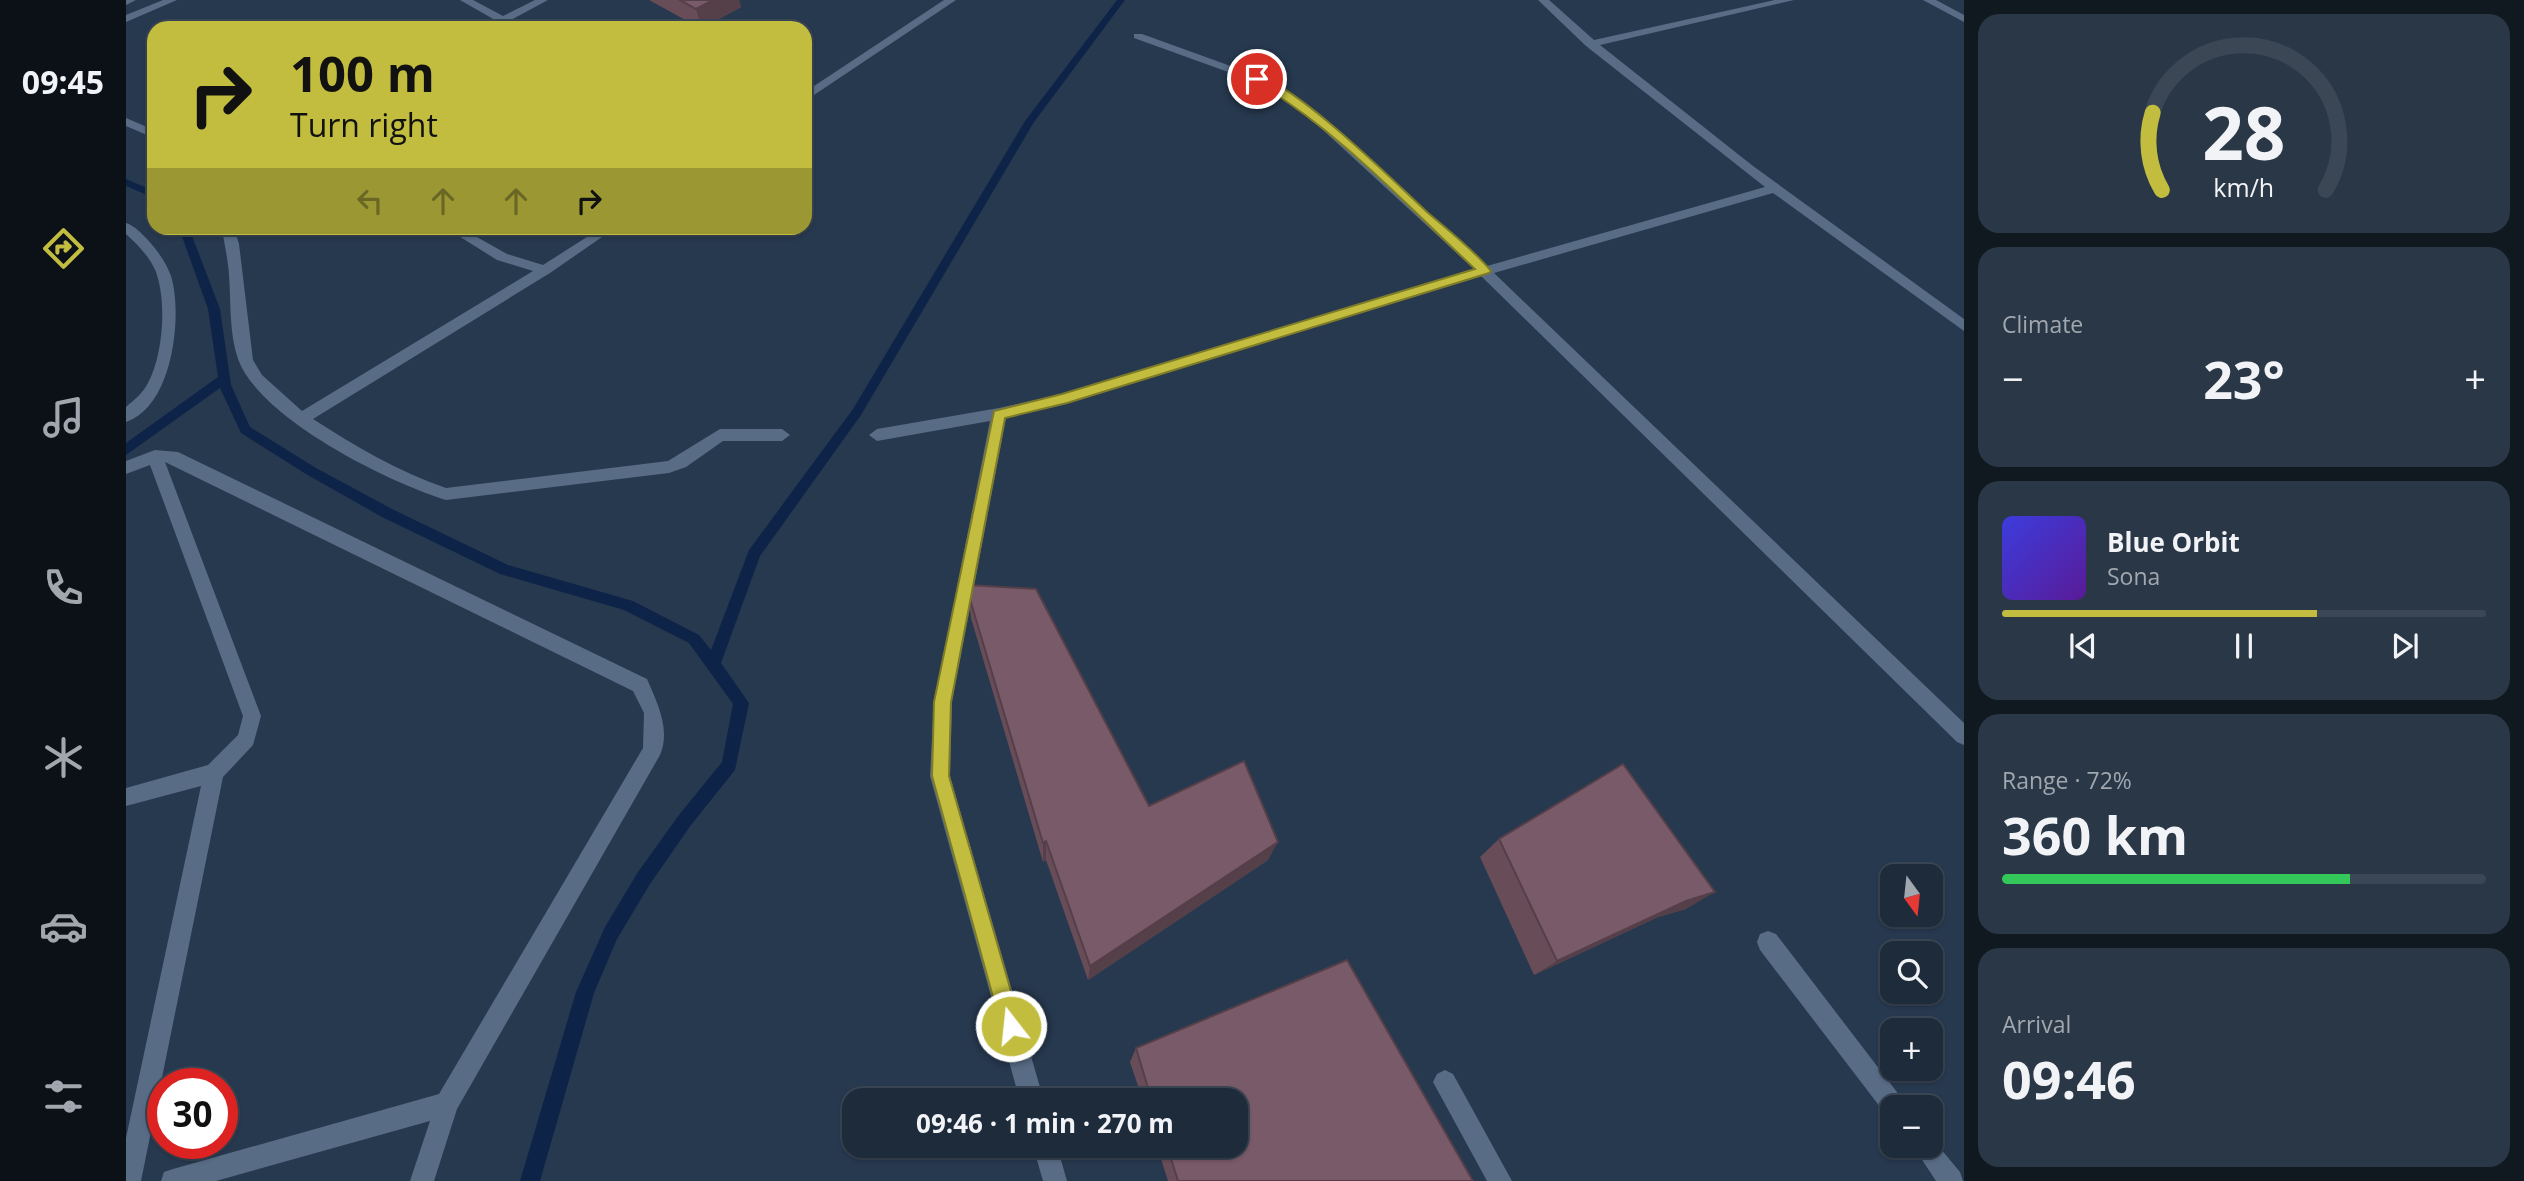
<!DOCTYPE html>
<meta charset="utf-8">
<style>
body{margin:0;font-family:"Open Sans",sans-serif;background:#2a3746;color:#f1f3f6;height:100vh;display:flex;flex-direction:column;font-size:26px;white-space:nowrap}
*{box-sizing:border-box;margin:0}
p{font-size:23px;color:#a0a7af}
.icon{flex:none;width:38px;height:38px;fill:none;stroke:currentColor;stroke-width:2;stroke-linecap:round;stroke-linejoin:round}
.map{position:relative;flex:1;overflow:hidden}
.details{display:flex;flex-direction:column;gap:14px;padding:14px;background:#101820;width:560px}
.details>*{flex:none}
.top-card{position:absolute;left:21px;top:21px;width:665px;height:214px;border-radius:21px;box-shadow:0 2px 5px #0004,0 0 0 2px #3b4755;background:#c2bd3f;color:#111;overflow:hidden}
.needle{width:46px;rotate:165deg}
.controls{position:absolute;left:1754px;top:864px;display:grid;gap:14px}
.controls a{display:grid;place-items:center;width:63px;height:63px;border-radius:14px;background:#1d2b3b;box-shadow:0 2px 5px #0004,0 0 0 2px #3b4755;font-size:35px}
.speed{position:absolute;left:21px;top:1068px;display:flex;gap:14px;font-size:35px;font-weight:700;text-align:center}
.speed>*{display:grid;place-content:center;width:91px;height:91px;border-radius:50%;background:#1d2b3b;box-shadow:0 2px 5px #0004,0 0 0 2px #3b4755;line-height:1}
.speed .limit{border:10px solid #d22;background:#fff;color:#111}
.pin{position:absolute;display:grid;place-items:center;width:60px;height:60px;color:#fff;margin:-30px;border:4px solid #fff;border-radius:50%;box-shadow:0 2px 7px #0007}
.me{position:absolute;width:77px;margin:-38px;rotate:344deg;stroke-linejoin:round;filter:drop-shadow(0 0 5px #0008)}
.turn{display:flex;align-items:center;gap:24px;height:147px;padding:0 28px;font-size:32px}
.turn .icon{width:91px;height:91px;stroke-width:2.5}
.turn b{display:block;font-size:49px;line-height:60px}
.lanes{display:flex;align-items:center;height:66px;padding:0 28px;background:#0003;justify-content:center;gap:35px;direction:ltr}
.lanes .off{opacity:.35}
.big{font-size:52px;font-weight:700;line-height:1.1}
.details .widget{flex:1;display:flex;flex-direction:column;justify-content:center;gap:10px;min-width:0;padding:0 24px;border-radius:21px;background:#2a3746}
.details .dial{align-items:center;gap:0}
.dial svg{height:182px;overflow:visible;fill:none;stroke:#3b4755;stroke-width:7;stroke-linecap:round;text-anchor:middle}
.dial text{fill:#f1f3f6;stroke:none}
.song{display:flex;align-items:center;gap:21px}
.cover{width:84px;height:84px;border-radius:10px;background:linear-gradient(135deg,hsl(240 70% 55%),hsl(270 70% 35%))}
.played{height:7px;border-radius:4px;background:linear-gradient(90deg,#c2bd3f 65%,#3b4755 65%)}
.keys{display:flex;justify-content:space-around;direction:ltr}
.heat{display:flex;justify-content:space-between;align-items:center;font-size:38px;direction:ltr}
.charge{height:10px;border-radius:5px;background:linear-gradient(90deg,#34c759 72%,#3b4755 0)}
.trip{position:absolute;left:716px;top:1088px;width:406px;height:70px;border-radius:21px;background:#1d2b3b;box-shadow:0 2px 5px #0004,0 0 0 2px #3b4755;font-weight:700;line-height:70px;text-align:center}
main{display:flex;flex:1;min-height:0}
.tab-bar{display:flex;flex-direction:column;width:126px;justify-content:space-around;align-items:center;background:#0c1118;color:#a0a7af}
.tab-bar .icon{width:49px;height:49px}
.tab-bar .active{color:#c2bd3f}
.tab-bar b{font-size:32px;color:#f1f3f6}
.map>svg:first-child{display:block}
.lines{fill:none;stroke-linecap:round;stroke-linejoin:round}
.stream{fill:#0e2348;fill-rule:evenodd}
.street{fill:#586c85;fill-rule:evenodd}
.secondary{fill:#586c85;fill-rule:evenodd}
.wall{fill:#684d59}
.shaded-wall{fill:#553f49}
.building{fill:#795a68;stroke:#553f49;stroke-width:2}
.route{fill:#c2bd3f;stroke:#7e7b29;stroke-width:2}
</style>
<main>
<nav class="tab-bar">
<b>09:45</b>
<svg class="icon active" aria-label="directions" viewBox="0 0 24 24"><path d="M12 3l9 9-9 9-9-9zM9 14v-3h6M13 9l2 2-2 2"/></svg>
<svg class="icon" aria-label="music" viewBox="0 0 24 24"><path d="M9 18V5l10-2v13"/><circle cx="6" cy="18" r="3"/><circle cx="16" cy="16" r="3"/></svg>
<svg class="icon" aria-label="phone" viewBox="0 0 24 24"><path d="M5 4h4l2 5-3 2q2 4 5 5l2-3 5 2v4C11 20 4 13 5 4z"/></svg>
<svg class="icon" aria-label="climate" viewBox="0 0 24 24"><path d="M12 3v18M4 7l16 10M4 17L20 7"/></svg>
<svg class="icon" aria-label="car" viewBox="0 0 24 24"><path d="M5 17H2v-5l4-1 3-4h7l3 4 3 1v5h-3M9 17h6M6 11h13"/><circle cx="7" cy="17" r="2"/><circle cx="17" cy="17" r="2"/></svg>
<svg class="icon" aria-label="filters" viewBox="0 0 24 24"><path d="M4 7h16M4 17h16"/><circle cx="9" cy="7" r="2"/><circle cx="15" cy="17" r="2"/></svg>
</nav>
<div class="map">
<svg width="1838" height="1181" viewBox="0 0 1838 1181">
<rect width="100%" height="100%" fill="#27394f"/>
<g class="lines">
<g class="stream">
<polygon points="991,0 999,0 908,122 735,415 634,556 595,663 623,703 609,770 565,825 524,884 491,939 468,993 414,1181 394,1181 450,992 479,927 512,872 553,815 596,762 607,704 563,643 498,610 374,574 256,517 180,474 115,433 94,388 0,455 0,443 92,377 82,309 53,228 63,228 94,309 105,385 124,427 190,468 266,509 382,565 507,601 573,635 585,650 623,550 727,409 899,121"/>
<polygon points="0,179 28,191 28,198 0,186"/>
</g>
<g class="street">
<polygon points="334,0 347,0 377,16 409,0 422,0 370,28 357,28 369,20"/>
<polygon points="818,0 830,0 679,101 679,92"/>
<polygon points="1412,0 1423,0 1468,40 1649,0 1668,0 1474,45 1627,166 1838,319 1838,331 1647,193 1368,273 1838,723 1838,745 1831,742 1355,276 936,405 880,418 826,702 824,776 918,1101 894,1101 804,776 808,702 864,421 751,441 743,435 751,429 873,408 936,394 1348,269 1197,130 1159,99 1127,81 1008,38 1008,34 1016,34 1135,77 1167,95 1205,124 1361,266 1639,187 1460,46"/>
<polygon points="0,118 28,130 28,138 0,126"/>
<path d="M0 223C9 226 15 233 21 239 31 250 40 262 45 276 57 315 47 407 0 422V407C8 400 17 393 22 383 37 355 41 303 30 272 24 257 12 245 0 234Z"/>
<path d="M96 228H108L113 244 127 360 136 375 176 411 407 271 371 260 320 228H335L381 254 417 265 475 228H489L424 273 187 419C229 446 273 472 320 488L542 461 594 429H656L664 435 656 441H597L560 467 543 473 320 500C262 482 134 419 112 359 103 333 105 302 103 275 102 259 98 243 96 228Z"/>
<path d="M29 450 52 452 521 679C531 702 545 730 534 755L331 1109 308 1181H284L304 1121 90 1181H35L38 1172 47 1169 313 1094 517 748 518 713 507 691 39 462 135 716 127 745 97 777 15 1181H0V1138L75 786 0 806V788L82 765 112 735 117 716 24 465 0 474V461Z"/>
<polygon points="1642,931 1650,934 1777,1100 1781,1108 1766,1108 1766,1118 1761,1116 1634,950 1631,942 1634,934"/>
<polygon points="1319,1070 1327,1074 1386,1181 1361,1181 1307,1082 1311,1074"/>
<polygon points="1804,1136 1834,1172 1837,1181 1810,1181 1787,1146 1804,1146"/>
<polygon points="907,1146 931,1146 941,1181 917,1181"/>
</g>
<g class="secondary">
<polygon points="0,0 10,0 0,5"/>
<polygon points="37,0 51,0 0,22 0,15"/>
<polygon points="1797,0 1810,0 1838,15 1838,22"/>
</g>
</g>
<g class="wall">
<polygon points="523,0 613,0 615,7 577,28 574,28"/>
<polygon points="842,593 1023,806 1142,860 962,980 920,860 917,862 845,618"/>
<polygon points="1373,839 1560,909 1532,917 1408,975 1354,857"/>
<polygon points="1010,1048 1347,1181 1042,1181 1031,1146 1110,1146 1110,1101 1017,1101 1004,1062"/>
</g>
<g class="shaded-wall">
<polygon points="587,0 613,0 615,7 576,28 570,9"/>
<polygon points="920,841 920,860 917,862 917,843"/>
<polygon points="1152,842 1142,860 962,980 964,966"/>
<polygon points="1589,892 1560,909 1532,917 1408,975 1431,961 1560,901"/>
</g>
<g class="building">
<polygon points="554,0 587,0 570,9"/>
<polygon points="843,585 910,589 1023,806 1118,761 1152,842 964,966 920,841 917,843 842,593"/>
<polygon points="1497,764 1589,892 1560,901 1431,961 1373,839"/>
<polygon points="1221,960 1347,1181 1052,1181 1041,1146 1110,1146 1110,1101 1026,1101 1010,1048"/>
</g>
<path class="route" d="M1128 77C1160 74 1273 186 1301 212 1322 230 1347 249 1365 271L1363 273 941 403 879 418 825 702 823 776 895 1026 892 1033 885 1036 878 1033 875 1026 806 776 808 702 868 411 936 394 1349 269C1280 205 1210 128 1128 81Z"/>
</svg>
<div class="controls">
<a><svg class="needle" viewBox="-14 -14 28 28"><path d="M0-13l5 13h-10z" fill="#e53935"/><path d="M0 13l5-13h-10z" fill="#a0a7af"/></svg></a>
<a><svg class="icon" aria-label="search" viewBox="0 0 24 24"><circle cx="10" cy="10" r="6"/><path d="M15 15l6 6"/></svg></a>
<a>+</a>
<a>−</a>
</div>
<div class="speed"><div class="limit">30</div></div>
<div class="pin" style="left:1131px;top:79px;background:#d93025"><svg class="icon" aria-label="arrive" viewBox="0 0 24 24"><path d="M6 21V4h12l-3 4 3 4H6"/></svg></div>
<svg class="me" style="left:885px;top:1026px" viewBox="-20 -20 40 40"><circle r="17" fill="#c2bd3f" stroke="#fff" stroke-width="3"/><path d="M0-11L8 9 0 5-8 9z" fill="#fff"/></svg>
<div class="trip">09:46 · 1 min · 270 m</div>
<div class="top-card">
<div class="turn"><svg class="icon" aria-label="right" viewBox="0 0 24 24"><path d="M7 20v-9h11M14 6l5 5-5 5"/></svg><div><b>100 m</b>Turn right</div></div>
<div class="lanes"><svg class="icon off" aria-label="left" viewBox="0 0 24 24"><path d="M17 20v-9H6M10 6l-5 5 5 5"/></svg><svg class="icon off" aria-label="ahead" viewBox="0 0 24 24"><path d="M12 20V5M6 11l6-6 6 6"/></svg><svg class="icon off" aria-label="ahead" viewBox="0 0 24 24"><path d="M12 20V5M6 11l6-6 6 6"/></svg><svg class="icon" aria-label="right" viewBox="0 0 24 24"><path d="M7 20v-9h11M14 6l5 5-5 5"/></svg></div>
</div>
</div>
<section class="details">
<div class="widget dial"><svg viewBox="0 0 100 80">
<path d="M14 69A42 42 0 1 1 86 69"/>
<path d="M14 69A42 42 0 0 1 10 35" stroke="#c2bd3f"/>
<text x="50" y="56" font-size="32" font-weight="700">28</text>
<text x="50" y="72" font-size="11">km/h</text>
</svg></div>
<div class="widget"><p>Climate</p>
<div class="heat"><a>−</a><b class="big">23°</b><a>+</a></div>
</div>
<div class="widget">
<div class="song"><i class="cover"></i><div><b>Blue Orbit</b><p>Sona</p></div></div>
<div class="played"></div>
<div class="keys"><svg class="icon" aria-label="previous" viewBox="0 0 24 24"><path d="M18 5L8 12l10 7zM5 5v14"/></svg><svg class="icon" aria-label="pause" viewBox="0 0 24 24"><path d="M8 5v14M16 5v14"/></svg><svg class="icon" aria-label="next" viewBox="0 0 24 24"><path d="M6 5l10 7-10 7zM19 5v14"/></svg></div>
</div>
<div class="widget"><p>Range · 72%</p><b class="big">360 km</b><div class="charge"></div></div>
<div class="widget"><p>Arrival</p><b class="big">09:46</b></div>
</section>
</main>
